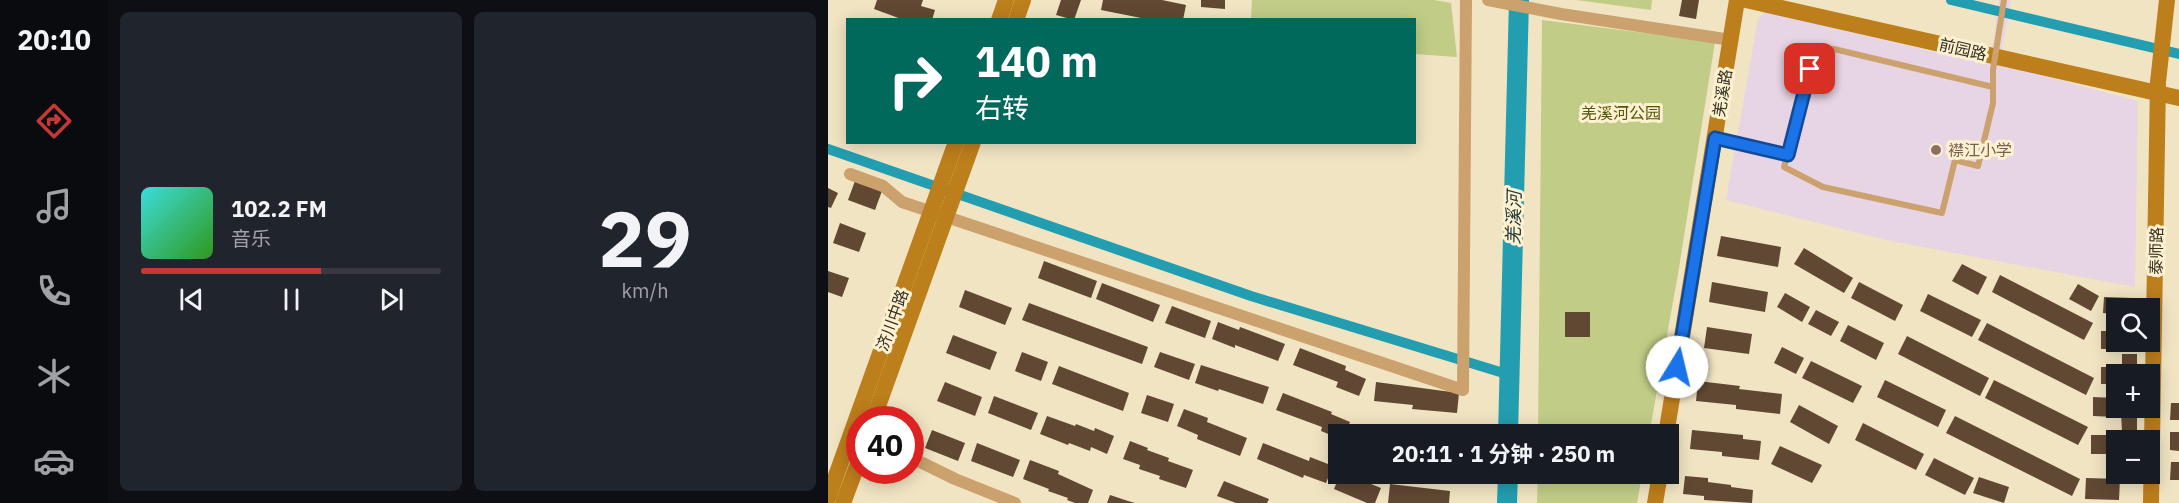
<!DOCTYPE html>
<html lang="zh">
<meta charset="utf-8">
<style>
body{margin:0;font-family:"IBM Plex Sans","Noto Sans SC",sans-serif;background:#20242c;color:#f1f3f6;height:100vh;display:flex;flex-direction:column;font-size:22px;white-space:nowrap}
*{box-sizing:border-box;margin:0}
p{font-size:20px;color:#9ea1a6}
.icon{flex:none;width:33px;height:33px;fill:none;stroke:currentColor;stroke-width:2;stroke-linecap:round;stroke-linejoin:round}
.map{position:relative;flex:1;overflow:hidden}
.drawer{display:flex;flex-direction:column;gap:12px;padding:12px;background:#0d0f14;width:720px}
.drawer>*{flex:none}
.hud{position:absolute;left:18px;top:18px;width:570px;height:126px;border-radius:0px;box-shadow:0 3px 15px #0003;background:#00695c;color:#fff;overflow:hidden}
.fabs{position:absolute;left:1278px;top:298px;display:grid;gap:12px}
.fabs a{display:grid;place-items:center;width:54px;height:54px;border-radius:0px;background:#171b24;box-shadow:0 3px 15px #0003;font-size:30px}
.speed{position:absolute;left:18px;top:406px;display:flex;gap:12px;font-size:30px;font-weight:700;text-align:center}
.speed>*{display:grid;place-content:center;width:78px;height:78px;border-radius:50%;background:#171b24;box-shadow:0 3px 15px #0003;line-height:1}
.speed .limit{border:9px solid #d22;background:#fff;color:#111}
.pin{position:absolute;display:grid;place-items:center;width:51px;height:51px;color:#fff;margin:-26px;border-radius:12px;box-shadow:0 3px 9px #0006}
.me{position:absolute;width:66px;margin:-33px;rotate:9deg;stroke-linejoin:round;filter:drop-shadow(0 0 4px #0008)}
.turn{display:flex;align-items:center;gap:21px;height:126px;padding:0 30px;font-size:27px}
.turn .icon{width:78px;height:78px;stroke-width:2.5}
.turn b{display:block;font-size:42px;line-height:51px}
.drawer .card{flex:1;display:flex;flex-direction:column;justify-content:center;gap:9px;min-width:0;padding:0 21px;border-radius:9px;background:#20242c}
.drawer .dial{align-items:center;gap:0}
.dial b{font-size:78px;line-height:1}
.song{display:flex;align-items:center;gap:18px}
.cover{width:72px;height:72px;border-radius:9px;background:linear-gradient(135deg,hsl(180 70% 55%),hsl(110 70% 35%))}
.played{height:6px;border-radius:3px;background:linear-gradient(90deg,#c63834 60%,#363941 60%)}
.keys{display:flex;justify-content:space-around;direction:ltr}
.drawer .tiles{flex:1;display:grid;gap:12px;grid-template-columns:repeat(2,1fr)}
.trip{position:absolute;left:500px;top:424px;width:351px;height:60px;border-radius:0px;background:#171b24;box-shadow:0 3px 15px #0003;font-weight:700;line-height:60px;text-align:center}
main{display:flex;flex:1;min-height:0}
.menu{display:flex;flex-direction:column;width:108px;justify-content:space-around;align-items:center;background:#090b0e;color:#9ea1a6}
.menu .icon{width:42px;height:42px}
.menu .selected{color:#c63834}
.menu b{font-size:27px;color:#f1f3f6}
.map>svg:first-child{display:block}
.education{fill:#e7d4e4}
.green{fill:#c1cd87}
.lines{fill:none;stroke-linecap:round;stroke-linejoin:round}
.canal{stroke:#229eb0;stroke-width:10}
.river{stroke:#229eb0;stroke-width:20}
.building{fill:#604833}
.lane{stroke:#cba16d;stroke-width:6}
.street{stroke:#cba16d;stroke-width:12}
.secondary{stroke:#bd7e1c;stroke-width:16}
.lane-bridge{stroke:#cba16d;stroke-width:6}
.route-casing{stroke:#114b97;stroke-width:15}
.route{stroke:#1a73e8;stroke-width:10}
.education-dot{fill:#8d6e63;stroke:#fef1d0;stroke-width:2}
.labels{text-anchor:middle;stroke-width:6;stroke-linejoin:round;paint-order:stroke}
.street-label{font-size:16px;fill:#353023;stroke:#fef1d0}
.park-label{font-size:16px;fill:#50590b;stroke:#fef1d0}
.education-label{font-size:16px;fill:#785e54;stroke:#fef1d0;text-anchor:start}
.water-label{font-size:18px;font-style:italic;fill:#1a3337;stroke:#fef1d0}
</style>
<main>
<nav class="menu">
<b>20:10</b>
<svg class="icon selected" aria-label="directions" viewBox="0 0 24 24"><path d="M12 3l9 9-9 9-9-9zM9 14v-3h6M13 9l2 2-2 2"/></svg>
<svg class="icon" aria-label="music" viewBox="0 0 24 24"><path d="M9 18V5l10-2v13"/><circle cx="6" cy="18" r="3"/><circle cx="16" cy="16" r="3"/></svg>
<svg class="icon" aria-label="phone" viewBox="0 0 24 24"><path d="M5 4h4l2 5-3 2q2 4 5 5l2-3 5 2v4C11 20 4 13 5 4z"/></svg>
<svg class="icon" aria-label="climate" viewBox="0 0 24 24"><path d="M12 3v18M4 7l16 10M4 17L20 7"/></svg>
<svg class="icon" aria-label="car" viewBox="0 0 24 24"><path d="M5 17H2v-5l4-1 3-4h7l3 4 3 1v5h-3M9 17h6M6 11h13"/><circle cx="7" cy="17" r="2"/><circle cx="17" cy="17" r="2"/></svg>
</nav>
<section class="drawer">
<div class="tiles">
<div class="card">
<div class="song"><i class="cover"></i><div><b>102.2 FM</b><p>音乐</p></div></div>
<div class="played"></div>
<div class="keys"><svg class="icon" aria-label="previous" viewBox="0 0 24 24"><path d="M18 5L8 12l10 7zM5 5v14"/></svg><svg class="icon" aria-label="pause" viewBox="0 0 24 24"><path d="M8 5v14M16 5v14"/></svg><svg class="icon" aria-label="next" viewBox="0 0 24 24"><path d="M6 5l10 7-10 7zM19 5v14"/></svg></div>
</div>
<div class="card dial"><b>29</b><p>km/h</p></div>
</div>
</section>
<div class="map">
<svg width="1351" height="503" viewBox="0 0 1351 503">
<rect width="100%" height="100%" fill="#f1e4c3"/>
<polygon class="education" points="1171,0 1183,0 1171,64 1310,101 1307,287 1063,241 898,200 930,19 937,12 1162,65"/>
<g class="green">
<polygon points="424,0 606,0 623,3 629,57 587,54 586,20 423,19"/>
<polygon points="748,0 824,0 823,10"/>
<polygon points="714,20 887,42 850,274 821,435 710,435"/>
<polygon points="710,474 814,474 809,503 709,503"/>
</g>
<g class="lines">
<g class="canal">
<polyline points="1123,0 1351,54"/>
<polyline points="0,149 423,296 682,375"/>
</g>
<g class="river">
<polyline points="680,435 691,0"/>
<polyline points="679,503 680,474"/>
</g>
</g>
<g class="building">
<polygon points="49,0 95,0 93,6 107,10 104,20 76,20 46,9"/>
<polygon points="233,0 253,0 246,20 228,15"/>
<polygon points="275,0 334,0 358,5 355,20 323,20 273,10"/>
<polygon points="373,0 397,0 397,9 373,7"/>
<polygon points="854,0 871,0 868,19 851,16"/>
<polygon points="27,181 54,191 47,210 20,200"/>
<polygon points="0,188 10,193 3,208 0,207"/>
<polygon points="12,223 38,233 31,252 5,243"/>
<polygon points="893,236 953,247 950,267 889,256"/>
<polygon points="976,248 1025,278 1016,293 966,264"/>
<polygon points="216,261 269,281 263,298 210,278"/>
<polygon points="1134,264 1159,277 1150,295 1124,281"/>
<polygon points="0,271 21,278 14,297 0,292"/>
<polygon points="1172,275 1265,323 1256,340 1164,292"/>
<polygon points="884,282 940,292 937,312 881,302"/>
<polygon points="1031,282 1075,305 1067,321 1023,298"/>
<polygon points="274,283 332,305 325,322 268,299"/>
<polygon points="1250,284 1271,296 1263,311 1241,299"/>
<polygon points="137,290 184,308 177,325 131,307"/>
<polygon points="957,293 982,307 974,322 949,307"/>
<polygon points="1100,294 1153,320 1144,337 1092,311"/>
<polygon points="1276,297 1305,298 1304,309 1288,309 1288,314 1275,313"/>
<polygon points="201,303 320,347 314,364 194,320"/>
<polygon points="344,306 383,321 377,338 337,323"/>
<polygon points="988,310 1011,322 1003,336 980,324"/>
<rect x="737" y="312" width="25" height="25"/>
<polygon points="390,322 411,330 412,327 457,344 450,361 407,345 407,348 384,339"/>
<polygon points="1159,323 1266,378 1258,395 1150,340"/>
<polygon points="1020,325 1056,343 1048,360 1012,341"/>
<polygon points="879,327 924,334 921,354 876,348"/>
<polygon points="1273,331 1288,331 1291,349 1273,349"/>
<polygon points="125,335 169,352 162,370 118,353"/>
<polygon points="1079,336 1161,378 1152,396 1070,354"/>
<polygon points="954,347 976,358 968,374 946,363"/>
<polygon points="472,348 518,366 517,370 538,379 531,396 508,387 510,382 465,365"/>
<polygon points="194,352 220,362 213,381 187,371"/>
<polygon points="332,352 367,364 361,380 326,367"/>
<rect x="1294" y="354" width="15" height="19"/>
<polygon points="983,361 1034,386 1025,403 974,378"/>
<polygon points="373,365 441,387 435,404 391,389 390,391 367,383"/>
<polygon points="231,366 301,393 295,411 224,384"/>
<polygon points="1273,367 1291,367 1288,384 1273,384"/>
<polygon points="1057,380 1118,410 1110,427 1049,397"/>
<polygon points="1166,380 1260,427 1250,445 1157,398"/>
<polygon points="870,381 912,386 911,389 954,394 952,414 908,409 908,405 868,401"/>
<polygon points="117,382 154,397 147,416 109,401"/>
<polygon points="548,382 631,393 629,413 584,409 585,405 546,401"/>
<polygon points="455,393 504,412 503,414 522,422 517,435 510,435 510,438 493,431 494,427 448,410"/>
<polygon points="319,395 346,404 340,422 313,413"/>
<polygon points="166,396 210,413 203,430 160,413"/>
<polygon points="1265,397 1287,398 1286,417 1265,416"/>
<polygon points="1343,403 1351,403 1351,420 1342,420"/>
<polygon points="971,405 1010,426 1001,444 962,422"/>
<polygon points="356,409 380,418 379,422 419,438 412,456 369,439 370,435 349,426"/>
<polygon points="1293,412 1309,412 1309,432 1294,432"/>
<polygon points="219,416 247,426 248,424 266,431 267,428 286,436 279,454 263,447 262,451 241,443 240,445 212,434"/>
<polygon points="1127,416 1252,479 1244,496 1118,433"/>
<polygon points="1035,423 1096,454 1088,470 1027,440"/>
<polygon points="533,427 553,435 530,435"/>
<polygon points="104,430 137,443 130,461 97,448"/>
<polygon points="864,430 915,435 915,439 933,441 931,460 894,456 894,452 862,449"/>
<polygon points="1342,432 1351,432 1351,451 1342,450"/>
<polygon points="1263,435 1292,435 1292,441 1288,441 1288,454 1263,454"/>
<polygon points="302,441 320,448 319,450 341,458 340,461 365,470 358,488 331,479 332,476 311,469 312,465 295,459"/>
<polygon points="149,443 192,460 185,477 143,461"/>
<polygon points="435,443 481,461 482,457 505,466 498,483 476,475 475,478 429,459"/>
<polygon points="952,446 994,465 984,483 943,464"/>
<polygon points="1106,458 1146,478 1137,495 1097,475"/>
<polygon points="202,460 231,471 230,474 265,490 260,503 247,503 239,500 240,498 220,491 221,489 195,479"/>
<polygon points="1343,462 1351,462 1351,480 1342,480"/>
<polygon points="512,474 518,474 553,488 547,503 539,503 506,489"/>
<polygon points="857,476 880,478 880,482 903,485 903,487 925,490 924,503 876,500 876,496 855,494"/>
<polygon points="1151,477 1181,487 1176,503 1145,493"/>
<polygon points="1258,478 1292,479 1291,500 1257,499"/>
<polygon points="396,481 441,499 439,503 408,503 389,496"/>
<polygon points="562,484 622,491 621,503 560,503"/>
<polygon points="282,495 300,501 307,503 279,503"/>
</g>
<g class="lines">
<g class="lane">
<polyline points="1165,87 1006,49 988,48 956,167 995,187 1114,213 1127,160 1150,166 1165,103 1165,70"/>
<polyline points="887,138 960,155"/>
</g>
<g class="street">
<polyline points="660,0 733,14 903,40"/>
<polyline points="22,174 55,186 74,202 635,390 638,0"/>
<polyline points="82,457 127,479 187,503"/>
</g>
<g class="secondary">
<polyline points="918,0 1351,98"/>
<polyline points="171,20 178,0"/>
<polyline points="188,20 195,0"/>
<polyline points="45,420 145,142"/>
<polyline points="838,435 909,0"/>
<polyline points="0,498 128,142"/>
<polyline points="15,503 32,458"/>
<polyline points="827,503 832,474"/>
<polyline points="1323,503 1330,82 1339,0"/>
</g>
<polyline class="lane-bridge" points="1165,70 1176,0"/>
</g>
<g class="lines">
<defs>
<polyline id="route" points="849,367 887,138 960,155 982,69"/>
</defs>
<use href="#route" class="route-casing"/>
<use href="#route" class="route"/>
</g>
<circle class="education-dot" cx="1108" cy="150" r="6"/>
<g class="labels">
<g class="street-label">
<text transform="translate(1135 49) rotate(13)" y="6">前园路</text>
<text transform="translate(894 93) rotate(-81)" y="6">羌溪路</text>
<text transform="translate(1328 251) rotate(-89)" y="6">泰师路</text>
<text transform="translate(64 320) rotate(-70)" y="6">济川中路</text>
</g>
<g class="park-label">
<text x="793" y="119">羌溪河公园</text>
</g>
<g class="education-label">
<text x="1120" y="156">襟江小学</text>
</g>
<g class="water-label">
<text transform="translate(686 218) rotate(-89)" y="6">羌溪河</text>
</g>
</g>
</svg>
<div class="fabs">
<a><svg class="icon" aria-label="search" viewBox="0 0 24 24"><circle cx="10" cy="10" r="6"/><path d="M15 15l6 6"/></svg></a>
<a>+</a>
<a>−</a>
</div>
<div class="speed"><div class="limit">40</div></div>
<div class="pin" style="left:982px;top:69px;background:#d93025"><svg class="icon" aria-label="arrive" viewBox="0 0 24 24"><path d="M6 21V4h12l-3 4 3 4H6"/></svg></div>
<svg class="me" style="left:849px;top:367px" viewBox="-20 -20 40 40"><circle r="19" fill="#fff"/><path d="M0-13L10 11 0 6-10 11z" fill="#1a73e8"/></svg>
<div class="trip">20:11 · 1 分钟 · 250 m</div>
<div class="hud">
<div class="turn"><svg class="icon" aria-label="right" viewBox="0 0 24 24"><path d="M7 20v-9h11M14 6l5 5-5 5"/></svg><div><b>140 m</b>右转</div></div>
</div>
</div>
</main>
